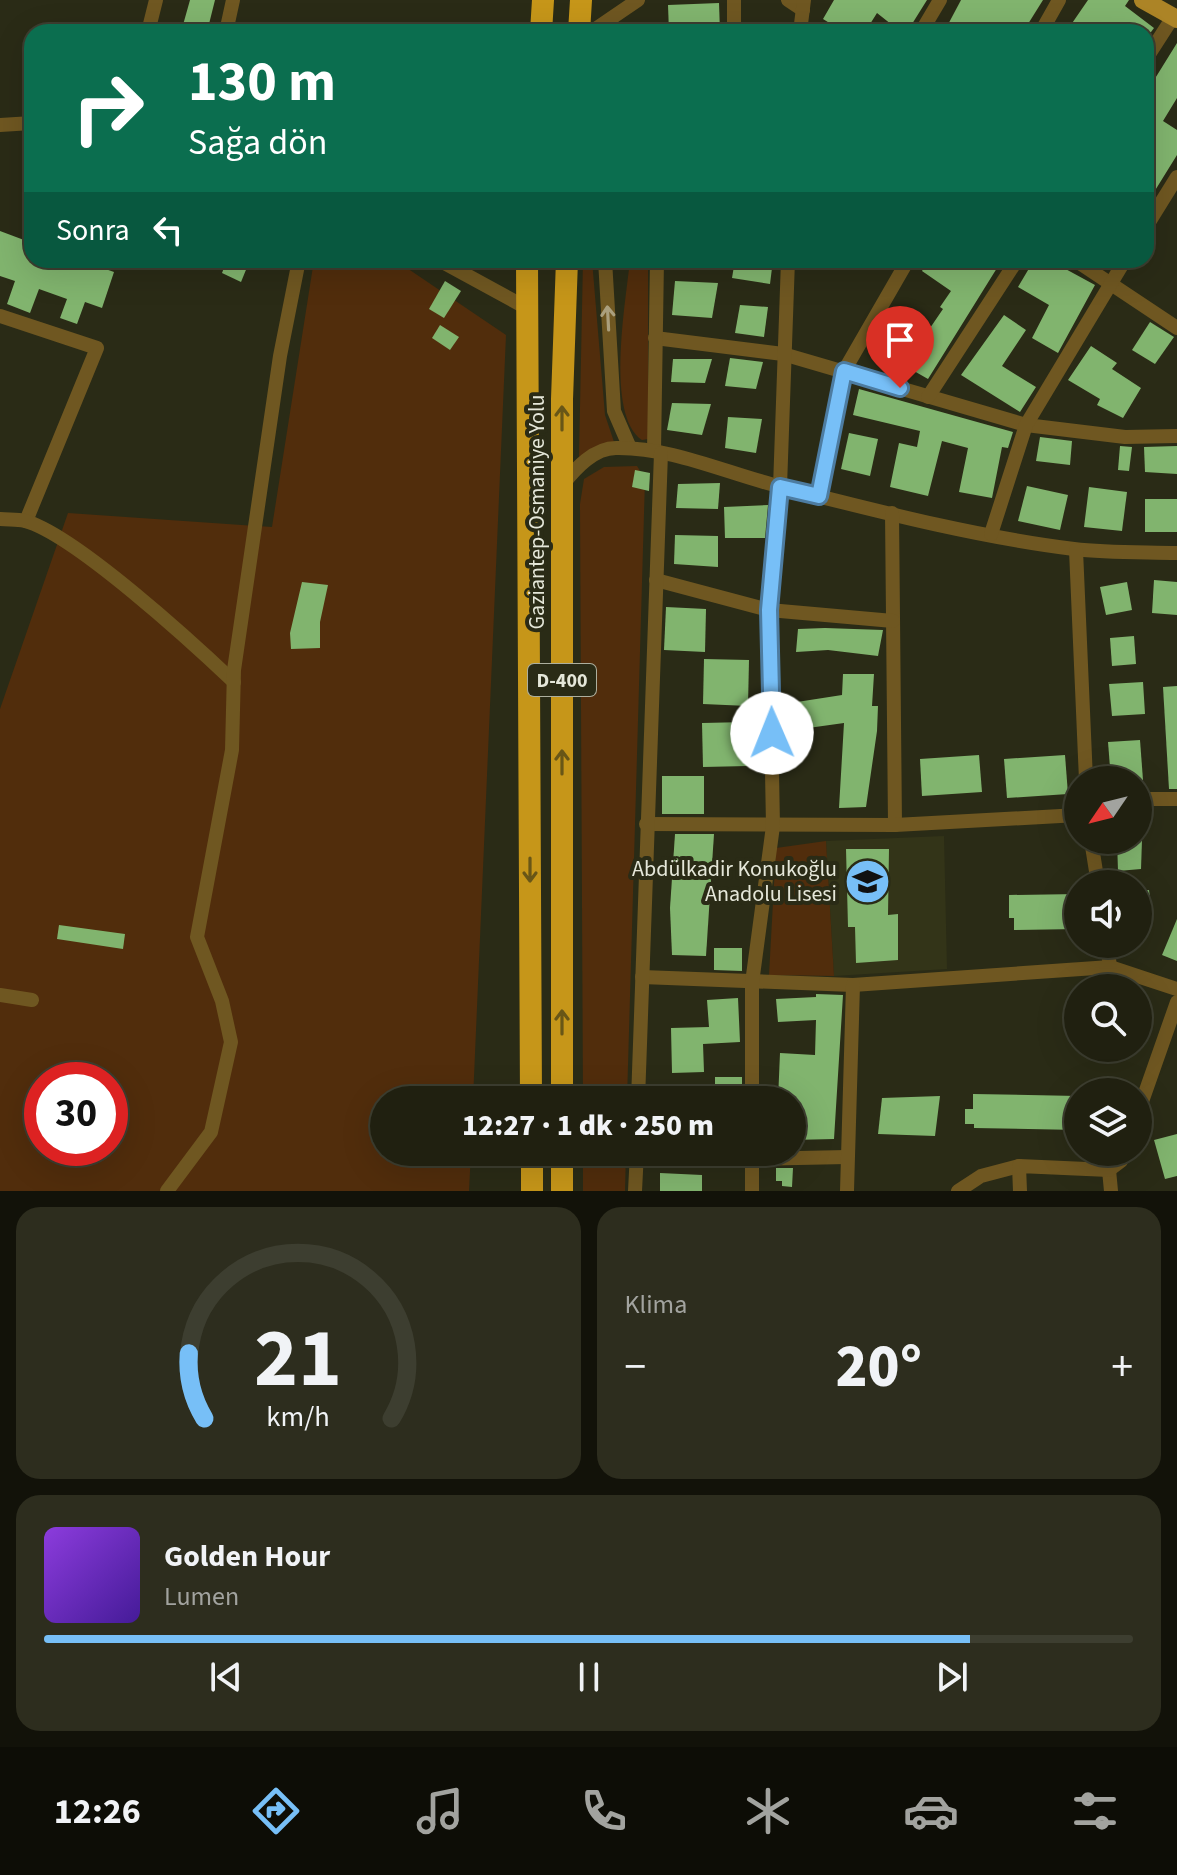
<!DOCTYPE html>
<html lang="tr">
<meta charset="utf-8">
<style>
body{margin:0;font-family:"Source Sans 3",sans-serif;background:#2d2d1e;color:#f1f3f6;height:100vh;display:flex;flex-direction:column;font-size:30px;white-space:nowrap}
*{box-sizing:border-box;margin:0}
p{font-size:26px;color:#a2a39f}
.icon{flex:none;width:44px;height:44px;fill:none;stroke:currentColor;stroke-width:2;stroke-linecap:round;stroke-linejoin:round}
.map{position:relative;height:1191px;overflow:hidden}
.side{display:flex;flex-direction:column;gap:16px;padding:16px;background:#121209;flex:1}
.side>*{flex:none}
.guide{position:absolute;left:24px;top:24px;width:1130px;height:244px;border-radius:24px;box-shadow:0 8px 32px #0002,0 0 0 2px #3d3e30;background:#0b6e4f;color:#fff;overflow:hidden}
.needle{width:52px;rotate:235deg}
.buttons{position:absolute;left:1064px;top:766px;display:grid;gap:16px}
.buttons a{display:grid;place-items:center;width:88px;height:88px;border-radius:50%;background:#202010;box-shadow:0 8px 32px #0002,0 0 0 2px #3d3e30;font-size:40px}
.speed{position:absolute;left:24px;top:1062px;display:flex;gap:16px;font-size:40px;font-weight:700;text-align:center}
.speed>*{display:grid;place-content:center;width:104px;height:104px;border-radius:50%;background:#202010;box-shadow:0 8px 32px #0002,0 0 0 2px #3d3e30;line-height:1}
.speed .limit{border:12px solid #d22;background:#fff;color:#111}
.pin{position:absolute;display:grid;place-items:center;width:68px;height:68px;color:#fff;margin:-82px -34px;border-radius:50% 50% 50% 0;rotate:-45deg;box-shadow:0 0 8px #0007}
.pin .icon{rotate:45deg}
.me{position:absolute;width:88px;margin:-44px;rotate:359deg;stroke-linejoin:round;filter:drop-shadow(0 0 6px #0008)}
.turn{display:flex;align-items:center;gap:28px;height:168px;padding:0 32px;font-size:36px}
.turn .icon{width:104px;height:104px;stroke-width:2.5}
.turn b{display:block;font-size:56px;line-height:68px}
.then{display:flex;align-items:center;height:76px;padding:0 32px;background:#0003;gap:16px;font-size:30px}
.big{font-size:60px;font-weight:800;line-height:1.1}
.side .tile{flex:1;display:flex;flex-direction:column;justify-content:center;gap:12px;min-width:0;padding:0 28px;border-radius:24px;background:#2d2d1e}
.side .dial{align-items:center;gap:0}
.dial svg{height:208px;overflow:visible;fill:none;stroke:#3d3e30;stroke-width:7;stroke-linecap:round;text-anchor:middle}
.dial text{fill:#f1f3f6;stroke:none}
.song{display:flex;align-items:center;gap:24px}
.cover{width:96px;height:96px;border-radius:12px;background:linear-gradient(135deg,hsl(270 70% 55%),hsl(260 70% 35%))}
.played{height:8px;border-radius:4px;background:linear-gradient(90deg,#77bff7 85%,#3d3e30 85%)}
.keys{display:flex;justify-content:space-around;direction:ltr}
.heat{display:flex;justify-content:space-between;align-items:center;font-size:44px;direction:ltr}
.side .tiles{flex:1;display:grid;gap:16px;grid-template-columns:1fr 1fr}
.tile:last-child{grid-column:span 2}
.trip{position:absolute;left:370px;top:1086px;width:436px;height:80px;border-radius:40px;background:#202010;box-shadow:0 8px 32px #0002,0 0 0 2px #3d3e30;font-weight:800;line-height:80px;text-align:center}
.menu{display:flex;height:128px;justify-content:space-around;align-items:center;background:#0d0d06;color:#a2a39f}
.menu .icon{width:56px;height:56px}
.menu .on{color:#77bff7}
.menu b{font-size:36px;color:#f1f3f6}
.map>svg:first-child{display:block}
.built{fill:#333418}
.green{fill:#512d0c;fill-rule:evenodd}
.building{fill:#81b46e}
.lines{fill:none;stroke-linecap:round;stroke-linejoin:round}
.minor{stroke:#6f5721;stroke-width:14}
.major{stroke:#ac8426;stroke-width:18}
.highway{stroke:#c69619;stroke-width:22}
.oneway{stroke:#aa9f7d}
.oneway2{stroke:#685617}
.route-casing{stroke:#4d7ca1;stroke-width:20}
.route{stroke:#77bff7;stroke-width:14}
.labels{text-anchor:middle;stroke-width:8;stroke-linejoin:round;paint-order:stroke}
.shield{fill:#2a2b16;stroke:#adaf9e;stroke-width:2}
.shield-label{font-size:20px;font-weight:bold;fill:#e5e7d9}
.street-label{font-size:22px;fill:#e5e7d9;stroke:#2a2b16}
.poi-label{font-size:22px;fill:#e5e7d9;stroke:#2a2b16;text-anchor:end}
</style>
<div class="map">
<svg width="1177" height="1191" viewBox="0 0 1177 1191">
<rect width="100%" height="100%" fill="#2a2b16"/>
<polygon class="built" points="944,836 947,969 834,976 826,841"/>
<g class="green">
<path d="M314 260H395L506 335 473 1100H384V1152H471L469 1191H0V709L68 513 272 527ZM42 1080H110V1148H42Z"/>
<polygon points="583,260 592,260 605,415 614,442 579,457"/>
<path d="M630 260H648V439L642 440C605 415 626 301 630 260Z"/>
<polygon points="637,466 645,479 627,1100 583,1100 580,504 584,479 604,467"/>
<polygon points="826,841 834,976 769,975 776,848"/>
<polygon points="583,1152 626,1152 625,1191 583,1191"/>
</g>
<g class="building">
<polygon points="190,0 215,0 207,32 181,32"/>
<polygon points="834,0 927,0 907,32 901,32 877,13 865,32 844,32 823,19"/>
<polygon points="961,0 1043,0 1023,32 944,32"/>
<polygon points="1088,0 1129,0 1125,6 1154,28 1151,32 1118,32 1108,25 1104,32 1066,32"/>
<polygon points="719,3 720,32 669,32 668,5"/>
<polygon points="1177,43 1177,98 1163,121 1177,130 1177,155 1146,205 1146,93"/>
<polygon points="0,231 32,243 32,260 80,260 114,272 102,308 85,302 77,324 60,318 67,299 39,289 30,313 7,304 15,281 0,276"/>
<polygon points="227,260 250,260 241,282 222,273"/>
<polygon points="735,260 773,260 770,284 732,278"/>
<polygon points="928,260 1002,260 928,379 900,363 896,370 873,357 887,333 915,350 943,309 940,307 951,291 922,271"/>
<polygon points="1034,260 1049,260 1095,285 1058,353 1032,338 1049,305 1018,287"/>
<polygon points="445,281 461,291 444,318 429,309"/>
<polygon points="675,281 718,283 712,318 672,315"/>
<polygon points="740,305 768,307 764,337 735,333"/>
<polygon points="1004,315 1026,330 1002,366 1036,387 1020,412 961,375"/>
<polygon points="1150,322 1174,337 1155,364 1132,350"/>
<polygon points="440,325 459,337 450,350 432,338"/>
<polygon points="1091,346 1117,363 1112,369 1141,388 1123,418 1097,405 1100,399 1068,380"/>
<polygon points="730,358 763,362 756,389 725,386"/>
<polygon points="673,359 712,359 705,383 671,382"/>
<polygon points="859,389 1013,432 1008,448 1002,447 992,498 959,492 968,448 942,441 928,496 890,487 899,443 917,447 920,431 853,415"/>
<polygon points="672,403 711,404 702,435 667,430"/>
<polygon points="728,417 762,419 756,453 725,448"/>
<polygon points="849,433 878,439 870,476 841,469"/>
<polygon points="1040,437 1072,441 1070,465 1036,461"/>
<polygon points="1120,446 1132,447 1129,471 1118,470"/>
<polygon points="1177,446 1177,474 1145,472 1144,447"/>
<polygon points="635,470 650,473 649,491 632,487"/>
<polygon points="720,483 718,509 676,508 678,484"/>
<polygon points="1027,486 1068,495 1060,530 1018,521"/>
<polygon points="1089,487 1127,492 1122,531 1084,527"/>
<rect x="1145" y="499" width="32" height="33"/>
<polygon points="768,505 765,538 725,538 724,507"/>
<polygon points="675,535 718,536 718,567 674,564"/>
<polygon points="1154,580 1177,582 1177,615 1152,613"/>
<polygon points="302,582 328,585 320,622 320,648 291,649 290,633"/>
<polygon points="1127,582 1132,610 1106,615 1100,587"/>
<polygon points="666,607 706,609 705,652 664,650"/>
<polygon points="798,629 825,628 883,630 878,656 828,650 796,652"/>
<polygon points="1134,636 1136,664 1112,666 1110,638"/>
<polygon points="704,659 749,660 748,706 703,704"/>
<polygon points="843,674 874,674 872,706 878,706 877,731 866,807 839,808 844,723 801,729 797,702 842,695"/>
<polygon points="1143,682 1145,714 1112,716 1109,684"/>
<polygon points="1177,686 1177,789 1169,789 1163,687"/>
<polygon points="747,722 748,766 703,767 702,723"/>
<polygon points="1140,740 1143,780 1111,780 1108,742"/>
<polygon points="979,755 982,792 922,796 920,759"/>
<polygon points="1065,755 1068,794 1007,798 1004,759"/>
<rect x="662" y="776" width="42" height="38"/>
<polygon points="675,834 714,834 706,956 672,955 670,908"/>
<polygon points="1117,840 1142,840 1141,869 1118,871"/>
<polygon points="846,849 889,849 888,915 898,914 898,960 856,963 855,927 848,927"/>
<polygon points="1149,890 1153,922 1138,924 1138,891"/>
<polygon points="1078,894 1078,929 1014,930 1014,918 1009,918 1009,895"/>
<polygon points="1177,919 1177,961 1162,955"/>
<polygon points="59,925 125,934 123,949 57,939"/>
<polygon points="714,948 742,948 742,971 714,970"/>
<polygon points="816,994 843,995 834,1139 792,1140 792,1100 778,1100 780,1053 815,1055 816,1020 778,1022 776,999 816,997"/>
<polygon points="738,998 740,1042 703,1044 704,1072 672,1073 671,1028 709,1027 707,1000"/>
<rect x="715" y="1077" width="27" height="23"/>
<polygon points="973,1094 1078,1096 1078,1130 974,1128 974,1124 965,1124 965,1109 973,1109"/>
<polygon points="940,1096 935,1136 878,1134 882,1098"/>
<polygon points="1177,1134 1177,1176 1165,1179 1154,1140"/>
<polygon points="776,1168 793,1168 792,1187 782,1186 782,1181 776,1181"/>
<polygon points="660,1173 702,1175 702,1191 660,1191"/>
</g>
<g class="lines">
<g class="minor">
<polyline points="734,0 734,32"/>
<polyline points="788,0 803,10"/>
<polyline points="148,32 156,0"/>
<polyline points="226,32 233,0"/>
<polyline points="591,32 638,0"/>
<polyline points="800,32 804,0"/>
<polyline points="921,32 940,0"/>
<polyline points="1041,32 1059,0"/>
<polyline points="1146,59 1173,17"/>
<polyline points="0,125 32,123"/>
<polyline points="1146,227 1177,177"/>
<polyline points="439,260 525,307"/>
<polyline points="605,260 614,411 630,448"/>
<polyline points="1075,260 1177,328"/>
<polyline points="0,316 97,348 26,521"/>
<polyline points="655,338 783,354 1026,425 1125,437 1177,436"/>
<polyline points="928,397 1017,260"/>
<polyline points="654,451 657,260"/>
<path d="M563 484C576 468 594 448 616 448 672 447 728 474 782 487 877 511 976 537 1074 549 1107 553 1143 552 1177 553"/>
<polyline points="819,496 844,371 908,260"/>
<polyline points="892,513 895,825"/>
<path d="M0 519C8 520 17 519 25 521 74 534 194 644 234 682"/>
<polyline points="991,534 1026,425 1125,260"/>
<polyline points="1076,550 1086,780"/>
<polyline points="656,580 769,610 893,621"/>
<polyline points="1138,799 1177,799"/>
<polyline points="646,824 895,825 1078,815"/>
<polyline points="1091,840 1098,884"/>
<polyline points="1107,944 1110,967"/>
<polyline points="642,977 853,985 1110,967 1177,989"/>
<polyline points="0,995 32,1000"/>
<polyline points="638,1100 661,453"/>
<polyline points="752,1100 752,983 773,826 769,610 780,487 788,260"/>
<polyline points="1138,1113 1177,1002"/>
<polyline points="689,1152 752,1159 847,1157"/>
<polyline points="1109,1170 1111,1191"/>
<polyline points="167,1191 211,1132 231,1042 222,1001 197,937 232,750 234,670 280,356 299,260"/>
<polyline points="635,1191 637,1152"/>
<polyline points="752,1191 752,1152"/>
<polyline points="847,1191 853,985"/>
<polyline points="958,1191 981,1176 1019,1166"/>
<polyline points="1020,1191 1019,1166 1109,1170 1121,1161 1125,1152"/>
</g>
<polyline class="major" points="1143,0 1177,19"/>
<g class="highway">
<polyline points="541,32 543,0"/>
<polyline points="579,32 581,0"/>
<polyline points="527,260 531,1100"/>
<polyline points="562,1100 562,399 567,260"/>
<polyline points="532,1152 532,1191"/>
<polyline points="562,1191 562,1152"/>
</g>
</g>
<defs><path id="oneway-shaft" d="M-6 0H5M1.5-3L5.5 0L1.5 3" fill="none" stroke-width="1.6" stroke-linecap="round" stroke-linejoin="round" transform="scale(2)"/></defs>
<use class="oneway" href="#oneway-shaft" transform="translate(608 318) rotate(-93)"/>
<g class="oneway2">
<use href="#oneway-shaft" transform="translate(562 418) rotate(-90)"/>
<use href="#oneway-shaft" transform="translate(562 762) rotate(-90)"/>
<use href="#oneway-shaft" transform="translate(530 870) rotate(90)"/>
<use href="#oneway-shaft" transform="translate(562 1022) rotate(-90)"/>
</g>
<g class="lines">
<defs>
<polyline id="route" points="772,733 769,610 780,487 819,496 844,371 900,388"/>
</defs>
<use href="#route" class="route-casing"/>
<use href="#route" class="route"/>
</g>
<defs>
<symbol id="school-disc" viewBox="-11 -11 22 22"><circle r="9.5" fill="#77bff7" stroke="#2a2b16"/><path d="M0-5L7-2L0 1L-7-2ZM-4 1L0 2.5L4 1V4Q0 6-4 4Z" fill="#111"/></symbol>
</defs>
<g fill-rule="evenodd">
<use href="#school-disc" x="842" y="856" width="51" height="51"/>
</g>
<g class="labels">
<rect class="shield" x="528" y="664" width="68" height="32" rx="6"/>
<g class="shield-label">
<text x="562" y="687">D-400</text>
</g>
<g class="street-label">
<text transform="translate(536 512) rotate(-90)" y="8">Gaziantep-Osmaniye Yolu</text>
</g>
<g class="poi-label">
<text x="837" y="876">Abdülkadir Konukoğlu<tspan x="837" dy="25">Anadolu Lisesi</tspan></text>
</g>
</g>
</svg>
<div class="buttons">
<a><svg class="needle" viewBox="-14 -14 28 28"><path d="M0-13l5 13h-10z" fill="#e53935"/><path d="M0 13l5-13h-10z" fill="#a2a39f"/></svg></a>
<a><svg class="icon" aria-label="sound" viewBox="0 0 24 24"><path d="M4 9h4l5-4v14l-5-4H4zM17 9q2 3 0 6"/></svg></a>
<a><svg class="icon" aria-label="search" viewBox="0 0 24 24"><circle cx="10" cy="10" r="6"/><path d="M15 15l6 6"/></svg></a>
<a><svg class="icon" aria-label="layers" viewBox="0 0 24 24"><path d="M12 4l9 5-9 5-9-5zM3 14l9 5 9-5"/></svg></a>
</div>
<div class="speed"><div class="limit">30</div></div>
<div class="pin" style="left:900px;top:388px;background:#d93025"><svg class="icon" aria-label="arrive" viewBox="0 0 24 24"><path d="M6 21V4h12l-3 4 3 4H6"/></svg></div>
<svg class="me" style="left:772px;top:733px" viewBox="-20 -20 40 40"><circle r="19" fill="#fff"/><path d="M0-13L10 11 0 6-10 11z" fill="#77bff7"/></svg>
<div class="trip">12:27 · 1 dk · 250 m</div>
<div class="guide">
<div class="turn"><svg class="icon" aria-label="right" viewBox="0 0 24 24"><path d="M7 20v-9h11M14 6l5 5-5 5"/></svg><div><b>130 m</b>Sağa dön</div></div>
<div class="then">Sonra<svg class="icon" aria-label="left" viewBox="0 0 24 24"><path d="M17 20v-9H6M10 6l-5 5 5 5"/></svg></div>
</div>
</div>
<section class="side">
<div class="tiles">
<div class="tile dial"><svg viewBox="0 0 100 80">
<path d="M14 69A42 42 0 1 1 86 69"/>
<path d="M14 69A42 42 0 0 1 8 44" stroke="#77bff7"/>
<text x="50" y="56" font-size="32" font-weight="700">21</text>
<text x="50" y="72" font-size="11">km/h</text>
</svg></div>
<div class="tile"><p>Klima</p>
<div class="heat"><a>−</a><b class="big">20°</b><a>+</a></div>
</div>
<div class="tile">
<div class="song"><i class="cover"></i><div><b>Golden Hour</b><p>Lumen</p></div></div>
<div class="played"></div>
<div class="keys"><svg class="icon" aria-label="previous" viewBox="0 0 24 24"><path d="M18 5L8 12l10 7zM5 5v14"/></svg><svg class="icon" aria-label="pause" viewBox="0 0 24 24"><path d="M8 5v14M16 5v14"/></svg><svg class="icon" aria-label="next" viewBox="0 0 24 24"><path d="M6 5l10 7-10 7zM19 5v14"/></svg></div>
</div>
</div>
</section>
<nav class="menu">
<b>12:26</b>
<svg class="icon on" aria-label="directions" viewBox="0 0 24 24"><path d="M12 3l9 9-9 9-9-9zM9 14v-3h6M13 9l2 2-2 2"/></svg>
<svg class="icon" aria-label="music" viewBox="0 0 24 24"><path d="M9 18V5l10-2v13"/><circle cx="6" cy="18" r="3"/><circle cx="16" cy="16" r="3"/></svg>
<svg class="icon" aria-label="phone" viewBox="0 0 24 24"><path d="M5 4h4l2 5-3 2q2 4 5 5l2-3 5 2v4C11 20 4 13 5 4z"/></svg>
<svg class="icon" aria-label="climate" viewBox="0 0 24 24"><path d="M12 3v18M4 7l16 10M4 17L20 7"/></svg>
<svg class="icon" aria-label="car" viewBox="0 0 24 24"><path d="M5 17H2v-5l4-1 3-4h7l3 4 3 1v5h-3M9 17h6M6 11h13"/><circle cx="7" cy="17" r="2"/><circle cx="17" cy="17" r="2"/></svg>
<svg class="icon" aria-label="filters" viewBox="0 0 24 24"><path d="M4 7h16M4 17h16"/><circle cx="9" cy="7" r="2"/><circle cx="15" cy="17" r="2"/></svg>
</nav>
